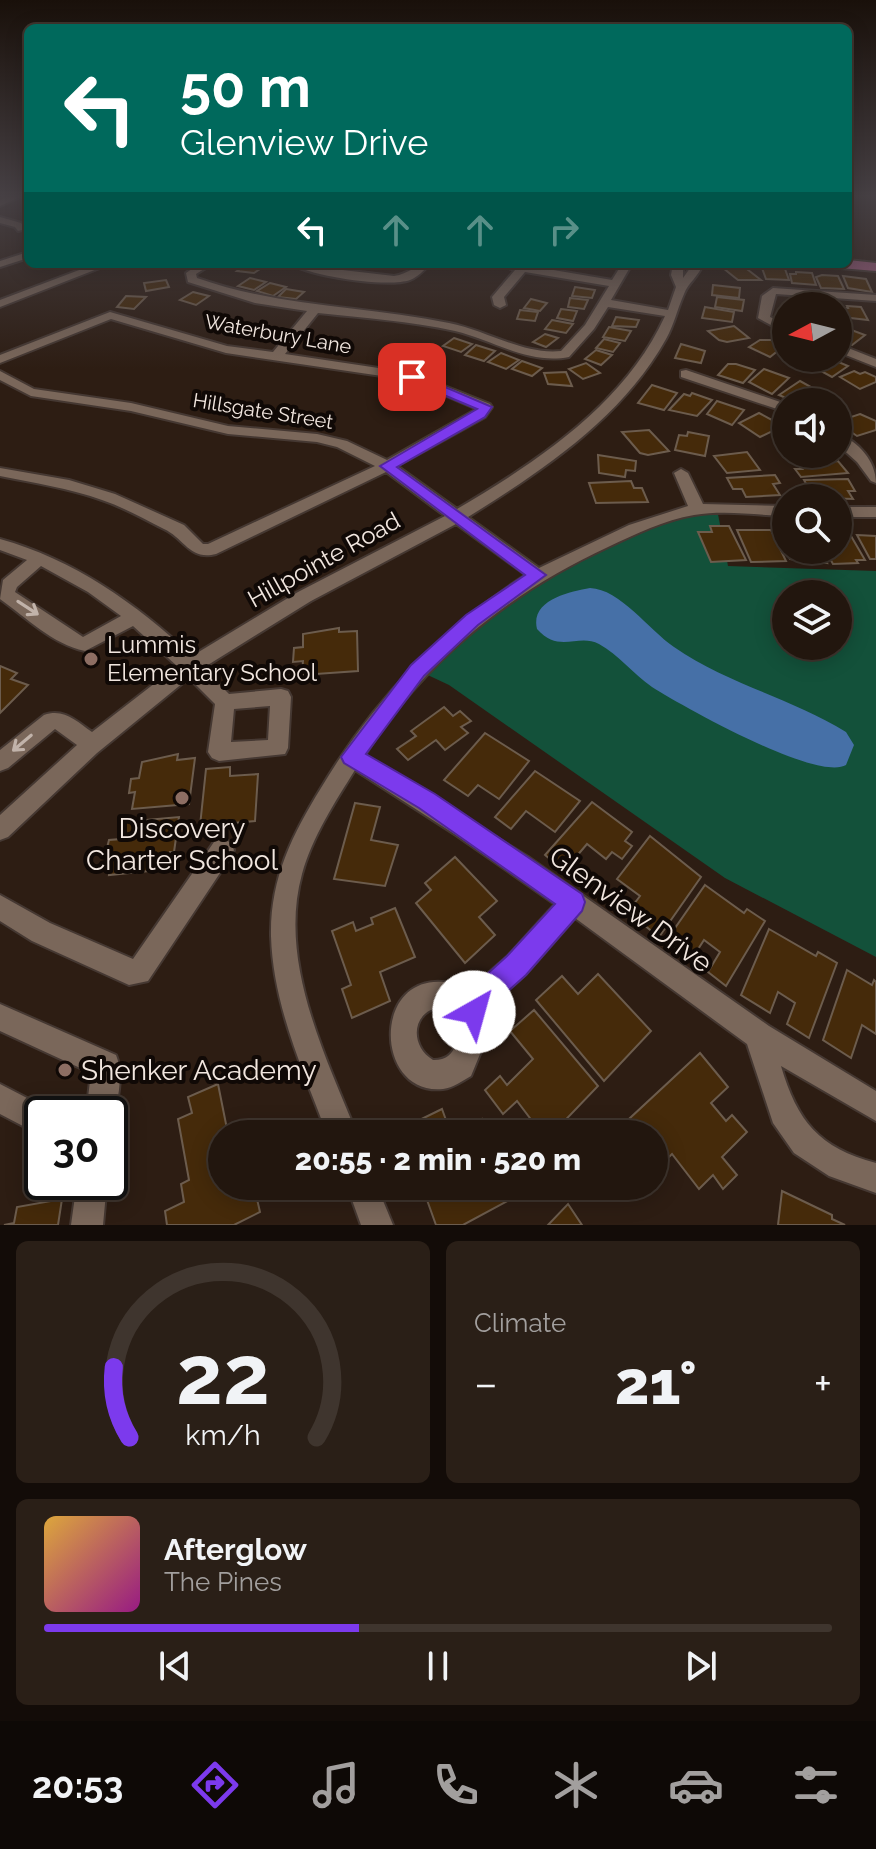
<!DOCTYPE html>
<meta charset="utf-8">
<style>
body{margin:0;font-family:Raleway,sans-serif;background:#2a1f17;color:#f1f3f6;height:100vh;display:flex;flex-direction:column;font-size:30px;white-space:nowrap}
*{box-sizing:border-box;margin:0}
p{font-size:26px;color:#a29f9e}
.icon{flex:none;width:44px;height:44px;fill:none;stroke:currentColor;stroke-width:2;stroke-linecap:round;stroke-linejoin:round}
.map{position:relative;height:1225px;overflow:hidden}
.side{display:flex;flex-direction:column;gap:16px;padding:16px;background:#130c08;flex:1}
.side>*{flex:none}
.guide{position:absolute;left:24px;top:24px;width:828px;height:244px;border-radius:12px;box-shadow:0 4px 20px #0003,0 0 0 2px #3f352e;background:#00695c;color:#fff;overflow:hidden}
.needle{width:52px;rotate:263deg}
.buttons{position:absolute;left:772px;top:292px;display:grid;gap:16px}
.buttons a{display:grid;place-items:center;width:80px;height:80px;border-radius:50%;background:#22160e;box-shadow:0 4px 20px #0003,0 0 0 2px #3f352e;font-size:40px}
.speed{position:absolute;left:24px;top:1096px;display:flex;gap:16px;font-size:40px;font-weight:700;text-align:center}
.speed>*{display:grid;place-content:center;width:104px;height:104px;border-radius:50%;background:#22160e;box-shadow:0 4px 20px #0003,0 0 0 2px #3f352e;line-height:1}
.speed .limit{border:4px solid #111;border-radius:12px;background:#fff;color:#111}
.pin{position:absolute;display:grid;place-items:center;width:68px;height:68px;color:#fff;margin:-34px;border-radius:16px;box-shadow:0 4px 12px #0006}
.me{position:absolute;width:88px;margin:-44px;rotate:38deg;stroke-linejoin:round;filter:drop-shadow(0 0 6px #0008)}
.turn{display:flex;align-items:center;gap:28px;height:168px;padding:0 24px;font-size:36px}
.turn .icon{width:104px;height:104px;stroke-width:2.5}
.turn b{display:block;font-size:56px;line-height:68px}
.lanes{display:flex;align-items:center;height:76px;padding:0 24px;background:#0003;justify-content:center;gap:40px;direction:ltr}
.lanes .off{opacity:.35}
.big{font-size:60px;font-weight:800;line-height:1.1}
.side .tile{flex:1;display:flex;flex-direction:column;justify-content:center;gap:12px;min-width:0;padding:0 28px;border-radius:12px;background:#2a1f17}
.side .dial{align-items:center;gap:0}
.dial svg{height:208px;overflow:visible;fill:none;stroke:#3f352e;stroke-width:7;stroke-linecap:round;text-anchor:middle}
.dial text{fill:#f1f3f6;stroke:none}
.song{display:flex;align-items:center;gap:24px}
.cover{width:96px;height:96px;border-radius:12px;background:linear-gradient(135deg,hsl(40 70% 55%),hsl(310 70% 35%))}
.played{height:8px;border-radius:4px;background:linear-gradient(90deg,#7c3aed 40%,#3f352e 40%)}
.keys{display:flex;justify-content:space-around;direction:ltr}
.heat{display:flex;justify-content:space-between;align-items:center;font-size:44px;direction:ltr}
.side .tiles{flex:1;display:grid;gap:16px;grid-template-columns:1fr 1fr}
.tile:last-child{grid-column:span 2}
.trip{position:absolute;left:208px;top:1120px;width:460px;height:80px;border-radius:40px;background:#22160e;box-shadow:0 4px 20px #0003,0 0 0 2px #3f352e;font-weight:800;line-height:80px;text-align:center}
.tab-bar{display:flex;height:128px;justify-content:space-around;align-items:center;background:#0e0906;color:#a29f9e}
.tab-bar .icon{width:56px;height:56px}
.tab-bar .active{color:#7c3aed}
.tab-bar b{font-size:36px;color:#f1f3f6}
.map>svg:first-child{display:block}
.green{fill:#13513a;fill-rule:evenodd}
.water{fill:#4670a7}
.building{fill:#452a0a;stroke:#6c5c4d;stroke-width:2}
.lines{fill:none;stroke-linecap:round;stroke-linejoin:round}
.minor-casing{stroke:#453832;stroke-width:4}
.major-casing{stroke:#453832;stroke-width:4}
.minor{fill:#7a675a;fill-rule:evenodd}
.major{fill:#a65f84;fill-rule:evenodd}
.oneway{stroke:#c1b3aa}
.route{fill:#7c3aed;stroke:#51269a;stroke-width:2}
.education-dot{fill:#8d6e63;stroke:#100906;stroke-width:3}
.labels{text-anchor:middle;stroke-width:8;stroke-linejoin:round;paint-order:stroke}
.far-street-label{font-size:20px;fill:#f1e6df;stroke:#100906}
.street-label{font-size:24px;fill:#f1e6df;stroke:#100906}
.poi-label{font-size:24px;fill:#f1e6df;stroke:#100906;text-anchor:start}
.near-poi-label{font-size:28px;fill:#f1e6df;stroke:#100906}
.near-street-label{font-size:28px;fill:#f1e6df;stroke:#100906}
</style>
<div class="map">
<svg width="876" height="1225" viewBox="0 0 876 1225">
<rect width="100%" height="100%" fill="#2d1d13"/>
<path class="green" d="M717 509 728 566 876 571V957L725 878 449 685 417 670 472 620 639 527ZM786 594H838V646H786Z"/>
<path class="water" d="M590 588C620 589 649 630 674 647 727 684 791 698 846 732L854 745 846 765C817 782 682 706 652 687 633 674 619 655 599 644 578 633 559 654 537 629 530 600 569 592 590 588Z"/>
<g class="building">
<polygon points="247,264 260,264 266,265 254,273 237,271"/>
<polygon points="743,266 761,280 738,280 723,268"/>
<polygon points="762,268 785,269 789,280 766,279"/>
<polygon points="796,272 812,273 816,285 792,283 790,274 796,274"/>
<polygon points="822,275 838,276 844,289 821,288 816,277"/>
<polygon points="843,276 866,279 872,292 848,288"/>
<polygon points="250,278 266,282 254,290 238,286"/>
<polygon points="166,280 169,287 146,291 144,283"/>
<polygon points="270,283 286,287 273,296 257,291"/>
<polygon points="713,285 740,288 739,298 712,295"/>
<polygon points="575,287 595,290 592,298 572,296"/>
<polygon points="286,289 304,292 296,299 278,297"/>
<polygon points="193,292 209,296 196,305 180,300"/>
<polygon points="126,296 146,297 134,309 117,307"/>
<polygon points="717,297 744,300 742,311 715,307"/>
<polygon points="570,298 588,300 584,309 568,307"/>
<polygon points="531,299 547,303 540,311 524,308"/>
<polygon points="847,306 861,307 868,320 842,317 838,308 848,308"/>
<polygon points="705,307 734,312 732,322 702,318"/>
<polygon points="561,309 577,311 573,321 557,318"/>
<polygon points="520,310 538,312 535,321 517,319"/>
<polygon points="616,317 639,320 636,327 612,326"/>
<polygon points="552,320 573,324 566,333 545,329"/>
<polygon points="734,326 749,338 727,342 719,340 708,331"/>
<polygon points="609,327 631,331 625,341 603,337"/>
<polygon points="846,328 865,335 852,345 838,340 838,329"/>
<polygon points="545,334 558,338 546,347 533,342"/>
<polygon points="454,338 472,344 461,352 443,346"/>
<polygon points="604,339 620,343 613,352 596,348"/>
<polygon points="760,340 771,340 785,345 770,357 749,347"/>
<polygon points="681,344 705,351 701,363 675,358"/>
<polygon points="476,345 495,351 484,361 465,355"/>
<polygon points="596,350 612,355 601,365 585,359"/>
<polygon points="501,353 519,360 506,369 488,362"/>
<polygon points="822,358 829,358 848,366 832,377 810,365"/>
<polygon points="522,361 542,368 532,376 512,369"/>
<polygon points="586,363 600,373 583,379 569,369"/>
<polygon points="728,364 736,364 755,370 743,383 718,375"/>
<polygon points="764,369 789,378 772,394 749,382"/>
<polygon points="854,371 860,374 865,372 876,377 876,382 860,389 840,377"/>
<polygon points="566,372 572,386 548,384 544,373"/>
<polygon points="800,381 820,392 806,402 795,402 779,395"/>
<polygon points="652,385 677,393 664,410 638,403"/>
<polygon points="692,393 712,400 697,416 669,410 684,394 690,396"/>
<polygon points="717,401 744,410 732,425 707,414"/>
<polygon points="759,413 783,426 760,437 739,423"/>
<polygon points="860,414 876,421 876,430 857,436 844,427 850,426 842,420"/>
<polygon points="649,430 669,451 648,455 640,453 622,432"/>
<polygon points="688,432 709,436 705,456 675,450 679,435 687,436"/>
<polygon points="747,452 760,470 727,473 714,456"/>
<polygon points="598,455 636,461 635,471 626,470 625,477 599,473"/>
<polygon points="824,456 830,462 838,461 848,473 801,477 795,469 802,469 793,459"/>
<polygon points="775,475 780,483 773,484 780,495 746,497 742,489 733,489 727,478"/>
<polygon points="848,479 855,491 848,491 853,499 825,498 820,489 809,489 804,480"/>
<polygon points="631,481 634,488 642,488 648,502 596,503 589,483"/>
<polygon points="710,526 729,526 746,560 711,562 698,532 712,532"/>
<polygon points="737,530 771,530 786,561 751,562"/>
<polygon points="857,535 876,536 876,559 870,559"/>
<polygon points="838,536 851,536 865,560 856,560 858,563 833,564 825,550 838,550"/>
<polygon points="780,540 786,540 786,550 820,550 827,563 790,559"/>
<polygon points="339,628 339,632 357,631 358,671 302,675 303,661 293,662 294,648 303,647 303,634"/>
<polygon points="0,666 17,673 11,679 28,685 0,713"/>
<polygon points="444,707 453,716 460,711 471,721 461,727 468,733 445,750 436,740 408,760 397,749 416,736 411,731"/>
<polygon points="485,733 529,761 499,799 478,785 468,796 444,780"/>
<polygon points="178,754 177,760 195,758 189,804 132,809 135,792 129,793 131,779 139,778 142,762"/>
<polygon points="230,767 230,776 258,774 255,821 200,826 206,769"/>
<polygon points="535,771 580,801 555,832 526,811 511,829 495,817"/>
<polygon points="592,802 632,832 625,841 632,846 622,859 612,852 606,859 587,844 564,871 545,855"/>
<polygon points="355,803 380,807 371,840 398,845 385,886 334,879"/>
<polygon points="179,817 174,852 170,852 168,869 109,875 113,855 105,856 109,840 121,839 124,822"/>
<polygon points="650,836 701,877 659,937 628,912 640,896 617,879"/>
<polygon points="455,857 497,901 479,917 495,935 465,963 416,903 431,890 425,883"/>
<polygon points="705,885 744,913 747,909 765,921 726,986 708,972 720,952 704,940 691,960 666,941"/>
<polygon points="395,908 415,957 380,972 390,1001 352,1018 342,989 351,985 332,931 353,922 356,931 373,924 371,918"/>
<polygon points="769,929 816,956 818,952 837,963 809,1038 787,1024 795,1003 778,992 770,1013 741,995"/>
<polygon points="847,970 872,985 874,980 876,982 876,1034 862,1025 851,1058 823,1040"/>
<polygon points="598,974 651,1031 604,1081 536,1000 562,976 578,994"/>
<polygon points="534,1010 598,1086 552,1134 542,1134 517,1101 503,1114 485,1090 500,1076 507,1085 533,1059 510,1031"/>
<polygon points="700,1053 728,1087 711,1103 726,1121 732,1115 747,1132 722,1157 737,1175 723,1189 713,1175 699,1189 672,1154 662,1164 654,1152 654,1134 640,1134 629,1119"/>
<polygon points="218,1084 228,1134 222,1134 222,1186 254,1186 260,1212 234,1225 167,1225 165,1211 184,1202 181,1184 189,1180 178,1119 192,1113 188,1097"/>
<polygon points="442,1109 451,1134 405,1134 403,1128"/>
<polygon points="482,1119 488,1134 453,1134"/>
<polygon points="422,1186 508,1186 513,1198 463,1225 436,1225"/>
<polygon points="782,1191 832,1215 832,1219 845,1225 778,1225"/>
<polygon points="62,1199 58,1225 4,1225 14,1223 17,1207"/>
<polygon points="568,1204 582,1225 548,1225"/>
</g>
<g class="lines">
<defs>
<g id="minor">
<polygon points="7,197 20,197 0,206 0,200"/>
<polygon points="0,217 21,223 26,229 18,231 15,227 0,223"/>
<polygon points="28,252 28,258 0,267 0,261"/>
<polygon points="95,264 110,264 0,307 0,300"/>
<path d="M199 264H212L196 274 197 278C279 307 365 306 449 323 486 330 523 355 561 351L585 325 609 286 525 272 504 297 506 305 500 308 494 305 492 297 515 270 495 264H531L530 266 612 280 622 264H632L611 300 668 310 676 287 671 275 673 264H683V278L693 264H703C699 276 688 283 684 294 677 310 674 325 666 339 622 418 542 471 468 517L539 568 629 525 688 506 674 473 681 469 688 473 703 504 786 506V516C756 515 725 510 694 515 664 520 636 534 608 547 510 592 423 662 365 755L528 857 769 1026 876 1091V1121L781 1066C797 1121 819 1148 876 1163V1193L829 1176 794 1153 773 1123 747 1044 575 918 526 974 486 1010 487 1037 471 1076C462 1081 453 1088 443 1089 368 1097 371 948 470 989L508 956 555 904 456 835 355 770C335 802 312 837 302 874 278 961 325 1055 357 1134H327C303 1070 273 1005 271 936 270 879 292 835 321 788 373 701 440 630 526 575L456 524 311 601 203 668 229 694 281 689 288 691 291 697 288 748 285 754 219 761 212 758 208 752 215 704 189 678 97 753 8 837 0 840V815L77 745 55 729 8 768 0 771V750L44 715C64 708 76 721 92 732L177 666 133 626 85 651C52 644 27 618 0 599L3 580 27 560 0 550V539C73 559 137 604 192 656L298 592 445 516 386 472 216 554C190 561 184 538 164 529 144 519 123 507 102 500 69 488 34 483 0 476V468L69 480 115 494 184 525 203 544H208L375 466 337 447 317 442 228 434 131 411 31 396 0 380V371L34 389 131 403 228 426 317 434 347 441 387 460 477 409 409 380 226 353 111 319 0 363V355L110 312 227 346 273 352 307 311 255 303 188 282 186 273ZM608 307 665 316C625 404 537 462 457 509L397 466 485 417 492 407 490 404 412 373 285 354 318 313C364 318 410 321 455 331 493 340 529 365 569 357L594 329ZM41 566 88 592 121 616 83 637 15 592 17 587ZM270 706 268 740 231 742 234 709ZM444 1007 460 1011C459 1032 460 1061 433 1060 408 1045 412 1008 444 1007Z"/>
<path d="M291 264 394 276C409 274 416 264 430 264 424 270 418 277 410 280 387 288 311 276 291 264Z"/>
<polygon points="773,288 876,295 876,301 776,294 770,317 786,324 786,333 758,318 762,296"/>
<polygon points="838,344 876,359 876,367 838,352"/>
<polygon points="686,370 786,404 786,412 681,377 681,371"/>
<path d="M838 434C858 441 876 461 876 483L871 481 857 462 838 445Z"/>
<rect x="838" y="507" width="38" height="10"/>
<polygon points="222,839 230,842 234,850 230,858 148,981 129,985 32,941 0,921 0,895 50,923 133,959 214,842"/>
<path d="M0 1004 116 1055C124 1074 118 1106 110 1124V1114H86L91 1073 0 1031Z"/>
<polygon points="0,1084 52,1111 54,1114 42,1114 42,1136 0,1114"/>
<polygon points="77,1182 107,1182 103,1225 71,1225"/>
<polygon points="347,1186 377,1186 393,1225 361,1225"/>
</g>
<polygon id="major" points="848,260 876,263 876,271 840,268 833,264 848,264"/>
</defs>
<use href="#minor" class="minor-casing"/>
<use href="#major" class="major-casing"/>
<use href="#minor" class="minor"/>
<use href="#major" class="major"/>
</g>
<defs><path id="oneway-shaft" d="M-6 0H5M1.5-3L5.5 0L1.5 3" fill="none" stroke-width="1.6" stroke-linecap="round" stroke-linejoin="round" transform="scale(2)"/></defs>
<g class="oneway">
<use href="#oneway-shaft" transform="translate(28 608) rotate(33)"/>
<use href="#oneway-shaft" transform="translate(22 743) rotate(140)"/>
</g>
<linearGradient id="sky" x2="0" y2="1"><stop stop-color="#19100a"/><stop offset="0.53" stop-color="#464044"/><stop offset="1" stop-color="#464044" stop-opacity="0"/></linearGradient>
<rect width="876" height="369" fill="url(#sky)"/>
<polygon class="route" points="408,375 417,375 492,407 485,417 397,467 546,575 478,625 424,676 366,754 435,794 582,894 585,902 582,911 526,975 487,1010 484,1022 474,1026 465,1022 460,1004 464,995 507,956 555,904 419,808 344,763 341,757 411,665 466,615 525,575 380,466 477,409 408,380"/>
<g class="education-dot">
<circle cx="91" cy="659" r="8"/>
<circle cx="182" cy="798" r="8"/>
<circle cx="65" cy="1070" r="8"/>
</g>
<g class="labels">
<g class="far-street-label">
<text transform="translate(278 334) rotate(10)" y="7">Waterbury Lane</text>
<text transform="translate(263 411) rotate(9)" y="7">Hillsgate Street</text>
</g>
<g class="street-label">
<text transform="translate(324 560) rotate(-29)" y="8">Hillpointe Road</text>
</g>
<g class="poi-label">
<text x="107" y="653">Lummis<tspan x="107" dy="28">Elementary School</tspan></text>
</g>
<g class="near-poi-label">
<text x="182" y="838">Discovery<tspan x="182" dy="32">Charter School</tspan></text>
<text x="81" y="1080" text-anchor="start">Shenker Academy</text>
</g>
<g class="near-street-label">
<text transform="translate(631 909) rotate(36)" y="10">Glenview Drive</text>
</g>
</g>
</svg>
<div class="buttons">
<a><svg class="needle" viewBox="-14 -14 28 28"><path d="M0-13l5 13h-10z" fill="#e53935"/><path d="M0 13l5-13h-10z" fill="#a29f9e"/></svg></a>
<a><svg class="icon" aria-label="sound" viewBox="0 0 24 24"><path d="M4 9h4l5-4v14l-5-4H4zM17 9q2 3 0 6"/></svg></a>
<a><svg class="icon" aria-label="search" viewBox="0 0 24 24"><circle cx="10" cy="10" r="6"/><path d="M15 15l6 6"/></svg></a>
<a><svg class="icon" aria-label="layers" viewBox="0 0 24 24"><path d="M12 4l9 5-9 5-9-5zM3 14l9 5 9-5"/></svg></a>
</div>
<div class="speed"><div class="limit">30</div></div>
<div class="pin" style="left:412px;top:377px;background:#d93025"><svg class="icon" aria-label="arrive" viewBox="0 0 24 24"><path d="M6 21V4h12l-3 4 3 4H6"/></svg></div>
<svg class="me" style="left:474px;top:1012px" viewBox="-20 -20 40 40"><circle r="19" fill="#fff"/><path d="M0-13L10 11 0 6-10 11z" fill="#7c3aed"/></svg>
<div class="trip">20:55 · 2 min · 520 m</div>
<div class="guide">
<div class="turn"><svg class="icon" aria-label="left" viewBox="0 0 24 24"><path d="M17 20v-9H6M10 6l-5 5 5 5"/></svg><div><b>50 m</b>Glenview Drive</div></div>
<div class="lanes"><svg class="icon" aria-label="left" viewBox="0 0 24 24"><path d="M17 20v-9H6M10 6l-5 5 5 5"/></svg><svg class="icon off" aria-label="ahead" viewBox="0 0 24 24"><path d="M12 20V5M6 11l6-6 6 6"/></svg><svg class="icon off" aria-label="ahead" viewBox="0 0 24 24"><path d="M12 20V5M6 11l6-6 6 6"/></svg><svg class="icon off" aria-label="right" viewBox="0 0 24 24"><path d="M7 20v-9h11M14 6l5 5-5 5"/></svg></div>
</div>
</div>
<section class="side">
<div class="tiles">
<div class="tile dial"><svg viewBox="0 0 100 80">
<path d="M14 69A42 42 0 1 1 86 69"/>
<path d="M14 69A42 42 0 0 1 8 42" stroke="#7c3aed"/>
<text x="50" y="56" font-size="32" font-weight="700">22</text>
<text x="50" y="72" font-size="11">km/h</text>
</svg></div>
<div class="tile"><p>Climate</p>
<div class="heat"><a>−</a><b class="big">21°</b><a>+</a></div>
</div>
<div class="tile">
<div class="song"><i class="cover"></i><div><b>Afterglow</b><p>The Pines</p></div></div>
<div class="played"></div>
<div class="keys"><svg class="icon" aria-label="previous" viewBox="0 0 24 24"><path d="M18 5L8 12l10 7zM5 5v14"/></svg><svg class="icon" aria-label="pause" viewBox="0 0 24 24"><path d="M8 5v14M16 5v14"/></svg><svg class="icon" aria-label="next" viewBox="0 0 24 24"><path d="M6 5l10 7-10 7zM19 5v14"/></svg></div>
</div>
</div>
</section>
<nav class="tab-bar">
<b>20:53</b>
<svg class="icon active" aria-label="directions" viewBox="0 0 24 24"><path d="M12 3l9 9-9 9-9-9zM9 14v-3h6M13 9l2 2-2 2"/></svg>
<svg class="icon" aria-label="music" viewBox="0 0 24 24"><path d="M9 18V5l10-2v13"/><circle cx="6" cy="18" r="3"/><circle cx="16" cy="16" r="3"/></svg>
<svg class="icon" aria-label="phone" viewBox="0 0 24 24"><path d="M5 4h4l2 5-3 2q2 4 5 5l2-3 5 2v4C11 20 4 13 5 4z"/></svg>
<svg class="icon" aria-label="climate" viewBox="0 0 24 24"><path d="M12 3v18M4 7l16 10M4 17L20 7"/></svg>
<svg class="icon" aria-label="car" viewBox="0 0 24 24"><path d="M5 17H2v-5l4-1 3-4h7l3 4 3 1v5h-3M9 17h6M6 11h13"/><circle cx="7" cy="17" r="2"/><circle cx="17" cy="17" r="2"/></svg>
<svg class="icon" aria-label="filters" viewBox="0 0 24 24"><path d="M4 7h16M4 17h16"/><circle cx="9" cy="7" r="2"/><circle cx="15" cy="17" r="2"/></svg>
</nav>
